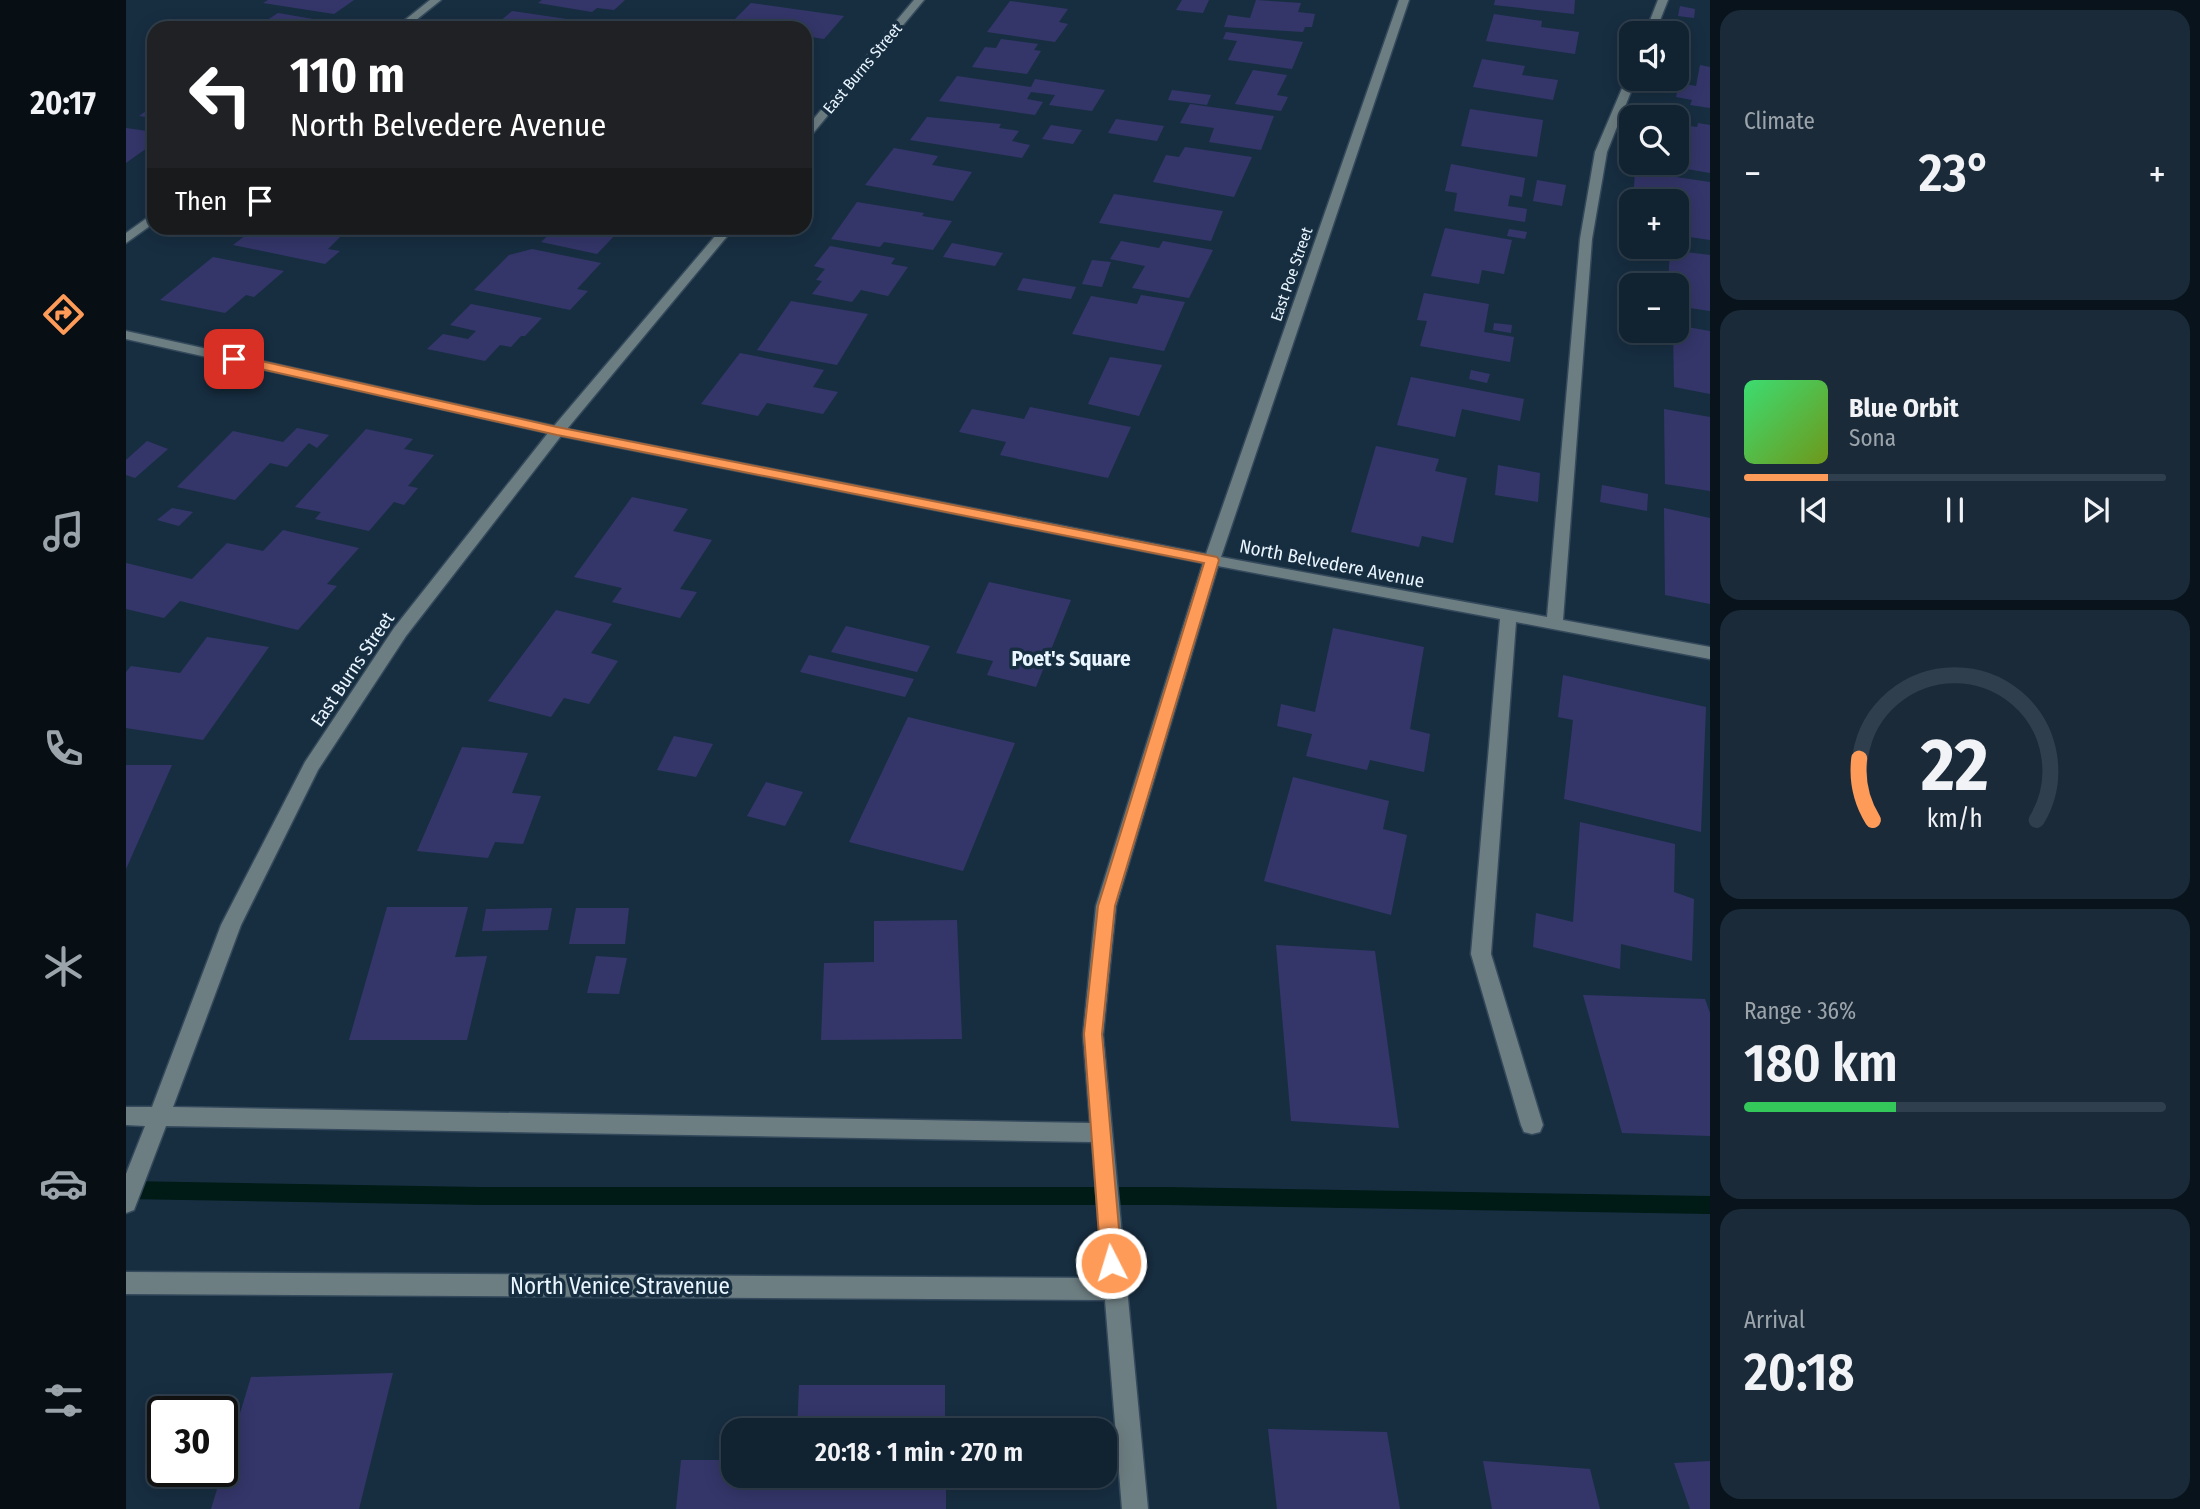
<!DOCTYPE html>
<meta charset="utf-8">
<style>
body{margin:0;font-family:"Fira Sans Condensed",sans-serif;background:#1a2a39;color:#f1f3f6;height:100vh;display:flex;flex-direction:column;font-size:26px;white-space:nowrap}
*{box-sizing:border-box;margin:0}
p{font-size:23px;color:#9ca4ab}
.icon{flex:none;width:38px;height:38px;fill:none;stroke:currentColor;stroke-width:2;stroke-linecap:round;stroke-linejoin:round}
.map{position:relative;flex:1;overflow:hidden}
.panel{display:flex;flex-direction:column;gap:10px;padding:10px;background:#09131b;width:490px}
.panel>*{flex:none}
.hud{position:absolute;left:21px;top:21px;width:665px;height:214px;border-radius:21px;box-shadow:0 4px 18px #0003,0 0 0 2px #303f4d;background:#202124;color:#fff;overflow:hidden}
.tools{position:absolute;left:1493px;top:21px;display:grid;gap:14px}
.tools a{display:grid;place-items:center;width:70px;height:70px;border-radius:14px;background:#112231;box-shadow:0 4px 18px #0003,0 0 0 2px #303f4d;font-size:35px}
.speed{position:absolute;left:21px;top:1396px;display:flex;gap:14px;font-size:35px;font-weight:700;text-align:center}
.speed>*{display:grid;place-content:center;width:91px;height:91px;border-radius:50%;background:#112231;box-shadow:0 4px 18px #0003,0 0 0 2px #303f4d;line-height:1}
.speed .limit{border:4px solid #111;border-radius:10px;background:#fff;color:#111}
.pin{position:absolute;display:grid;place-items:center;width:60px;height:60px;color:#fff;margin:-30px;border-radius:14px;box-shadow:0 4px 10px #0006}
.me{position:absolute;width:77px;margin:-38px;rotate:355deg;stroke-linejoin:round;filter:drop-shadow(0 0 5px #0008)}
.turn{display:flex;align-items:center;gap:24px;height:147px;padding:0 28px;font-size:32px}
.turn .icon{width:91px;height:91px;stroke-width:2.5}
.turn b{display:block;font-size:49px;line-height:60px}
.then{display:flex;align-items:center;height:66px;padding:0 28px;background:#0003;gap:14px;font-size:26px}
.big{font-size:52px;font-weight:600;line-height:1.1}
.panel .tile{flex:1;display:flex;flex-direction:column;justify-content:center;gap:10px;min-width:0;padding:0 24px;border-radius:21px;background:#1a2a39}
.panel .dial{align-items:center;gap:0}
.dial svg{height:182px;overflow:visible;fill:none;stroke:#303f4d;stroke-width:7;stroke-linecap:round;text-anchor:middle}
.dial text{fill:#f1f3f6;stroke:none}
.song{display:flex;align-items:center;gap:21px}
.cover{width:84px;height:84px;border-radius:10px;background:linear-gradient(135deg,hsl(140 70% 55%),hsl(80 70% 35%))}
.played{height:7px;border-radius:4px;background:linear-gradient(90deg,#fe9b58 20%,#303f4d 20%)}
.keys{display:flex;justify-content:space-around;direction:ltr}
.heat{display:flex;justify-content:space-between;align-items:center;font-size:38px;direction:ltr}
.charge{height:10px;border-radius:5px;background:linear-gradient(90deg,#34c759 36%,#303f4d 0)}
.trip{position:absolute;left:595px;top:1418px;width:396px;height:70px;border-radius:21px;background:#112231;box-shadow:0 4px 18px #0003,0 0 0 2px #303f4d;font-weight:600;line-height:70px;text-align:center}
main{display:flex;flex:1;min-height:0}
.dock{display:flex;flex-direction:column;width:126px;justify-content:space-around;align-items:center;background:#070e14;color:#9ca4ab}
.dock .icon{width:49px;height:49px}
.dock .active{color:#fe9b58}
.dock b{font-size:32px;color:#f1f3f6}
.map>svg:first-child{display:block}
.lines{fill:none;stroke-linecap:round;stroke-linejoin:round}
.stream{fill:#001a15;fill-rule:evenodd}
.building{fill:#34366a}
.minor-casing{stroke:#344a5c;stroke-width:3}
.minor{fill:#6d7e82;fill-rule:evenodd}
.route{fill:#fe9b58;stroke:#a56539;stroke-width:2}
.labels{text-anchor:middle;stroke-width:7;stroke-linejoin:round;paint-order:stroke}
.far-street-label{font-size:16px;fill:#e9f5ff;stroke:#172e41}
.street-label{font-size:19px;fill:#e9f5ff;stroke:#172e41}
.neighbourhood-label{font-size:21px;font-weight:bold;fill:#e9f5ff;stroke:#172e41}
.near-street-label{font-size:23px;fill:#e9f5ff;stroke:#172e41}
</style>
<main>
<nav class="dock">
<b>20:17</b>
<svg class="icon active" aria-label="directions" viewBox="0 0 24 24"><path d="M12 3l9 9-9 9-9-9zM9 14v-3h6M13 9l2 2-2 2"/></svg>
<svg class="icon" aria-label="music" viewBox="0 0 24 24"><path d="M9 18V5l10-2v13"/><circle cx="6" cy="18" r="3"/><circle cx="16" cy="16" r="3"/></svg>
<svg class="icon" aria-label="phone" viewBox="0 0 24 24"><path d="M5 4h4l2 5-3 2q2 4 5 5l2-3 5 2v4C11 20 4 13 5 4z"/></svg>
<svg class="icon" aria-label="climate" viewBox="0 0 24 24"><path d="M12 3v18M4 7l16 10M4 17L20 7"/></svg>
<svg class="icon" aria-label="car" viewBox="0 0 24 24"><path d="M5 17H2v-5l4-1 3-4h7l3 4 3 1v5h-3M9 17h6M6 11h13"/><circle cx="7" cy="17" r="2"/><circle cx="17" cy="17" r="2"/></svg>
<svg class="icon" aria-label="filters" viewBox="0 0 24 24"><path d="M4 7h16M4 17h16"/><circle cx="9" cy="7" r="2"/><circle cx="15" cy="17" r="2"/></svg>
</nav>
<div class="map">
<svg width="1584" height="1509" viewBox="0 0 1584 1509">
<rect width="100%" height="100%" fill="#172e41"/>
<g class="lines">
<polygon class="stream" points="0,1181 355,1187 1040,1187 1584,1196 1584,1214 1040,1205 355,1205 0,1199"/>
</g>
<g class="building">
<polygon points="142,0 228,0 208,14 137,3"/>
<polygon points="416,0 499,0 488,10 471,8 466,12 412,3"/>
<polygon points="1056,0 1083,0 1077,13 1050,10"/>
<polygon points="1130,0 1175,3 1172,12 1189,14 1186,27 1179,27 1177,32 1098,27 1102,15 1124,18"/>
<polygon points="1369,0 1449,0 1448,14 1368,5"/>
<polygon points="884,1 942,9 933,22 942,24 929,42 861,32"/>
<polygon points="625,3 718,16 698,39 679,36 679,28 624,28 603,25"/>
<polygon points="1554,6 1569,9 1568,18 1552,16"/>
<polygon points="386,11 441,19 432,27 366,28"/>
<polygon points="152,13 193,20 182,28 129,28"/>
<polygon points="1368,14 1416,21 1415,27 1453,32 1449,54 1360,41"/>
<polygon points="476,21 509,27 509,28 467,28"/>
<polygon points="1100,32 1177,42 1166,69 1102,60 1111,41 1097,39"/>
<polygon points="875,39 912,44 908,50 915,51 901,74 846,67 859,47 870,48"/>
<polygon points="1356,59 1399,66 1396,75 1432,80 1427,100 1347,87"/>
<polygon points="1574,65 1584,67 1584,108 1564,105 1566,100 1550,97 1553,83 1570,86"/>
<polygon points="1127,70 1161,75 1151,95 1162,97 1155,111 1109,104"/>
<polygon points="831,76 905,87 909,79 979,90 966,111 923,105 929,95 905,92 901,99 917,102 909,115 813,101"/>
<polygon points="1046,90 1085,95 1081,105 1042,100"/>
<polygon points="28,99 28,118 13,116 27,106 20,105"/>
<polygon points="1064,104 1148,116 1135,150 1083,142 1088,128 1054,123"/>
<polygon points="1344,109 1417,120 1411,157 1335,146"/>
<polygon points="801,117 875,124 873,128 893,131 886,141 904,145 896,158 784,140"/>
<polygon points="990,119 1038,126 1031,141 982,133"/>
<polygon points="1572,123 1584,125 1584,173 1532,164 1550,163 1556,125 1571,127"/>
<polygon points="925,125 956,130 947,144 916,139"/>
<polygon points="0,128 28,132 28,143 0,163"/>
<polygon points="1059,147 1126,157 1108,197 1027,182 1040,155 1053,157"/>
<polygon points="768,148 812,156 806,165 846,172 827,201 739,185"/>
<polygon points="1325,164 1399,178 1396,197 1384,195 1382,206 1401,209 1399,222 1328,211 1331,193 1319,191"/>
<polygon points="1509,171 1584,182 1584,240 1550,235 1550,201 1543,201 1544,192 1508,187"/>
<polygon points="1411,180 1440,185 1436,206 1407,201"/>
<polygon points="988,194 1097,211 1085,241 973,223"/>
<polygon points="731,202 798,213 796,216 826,221 807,250 758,242 754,247 705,239"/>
<polygon points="129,228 217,228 212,231 219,232 202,249 214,251 199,264 107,245"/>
<polygon points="430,228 505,228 498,235 491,233 471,254 415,242"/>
<polygon points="1319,228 1386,240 1378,274 1356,270 1353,284 1305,276"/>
<polygon points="1383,229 1401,232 1399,239 1381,236"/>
<polygon points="995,241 1033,248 1037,241 1087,250 1063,298 1006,288 1019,266 984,259"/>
<polygon points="826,243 877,253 869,266 817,257"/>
<polygon points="704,246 769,258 765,264 782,267 762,296 735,290 726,302 686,294 696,281 690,280 699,269 688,266"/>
<polygon points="406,249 475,263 451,289 462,291 444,310 348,290 383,255"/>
<polygon points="1544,250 1584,255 1584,311 1550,306 1550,285 1542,285"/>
<polygon points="87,257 158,271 128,297 120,295 99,313 34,300"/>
<polygon points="966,260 985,262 976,287 956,284"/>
<polygon points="897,278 950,287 945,299 891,290"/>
<polygon points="1298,293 1363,304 1358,332 1388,337 1384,362 1294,346 1301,321 1291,320"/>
<polygon points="1015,295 1059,302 1038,351 946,334 965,296 1011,304"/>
<polygon points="665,301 742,314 711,365 631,350"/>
<polygon points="345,304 416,318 399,336 395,336 385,347 374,345 359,361 301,349 317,334 342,339 350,331 324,325"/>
<polygon points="1494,320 1505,321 1505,331 1523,331 1523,338 1495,334"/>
<polygon points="1368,323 1386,325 1385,333 1367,330"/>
<polygon points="1550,325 1584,331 1584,394 1548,387 1547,331 1550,331"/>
<polygon points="614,353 698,370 687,387 712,392 697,414 641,403 632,416 575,404"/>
<polygon points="984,357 1036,365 1013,416 962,404"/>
<polygon points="1345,370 1364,374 1361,383 1343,379"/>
<polygon points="1285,377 1398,399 1394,421 1336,409 1329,437 1271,425"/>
<polygon points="904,407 1005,427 982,478 874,455 880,442 833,432 846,409 898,419"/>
<polygon points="1538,409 1584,417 1584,491 1539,484"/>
<polygon points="171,428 203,435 191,448 183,443 161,467 144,463 109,500 51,487 107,431 157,442"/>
<polygon points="240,429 287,439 278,449 308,455 282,486 292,488 278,505 268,502 243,531 189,519 195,512 169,507"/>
<polygon points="21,441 42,449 9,478 0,475 0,460"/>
<polygon points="1250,446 1313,459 1309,471 1341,478 1327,543 1296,536 1293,547 1225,532"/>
<polygon points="1372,465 1414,473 1412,502 1369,495"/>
<polygon points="1476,485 1522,494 1521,511 1474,502"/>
<polygon points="506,497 562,509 547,531 586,540 554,589 571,592 554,618 486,602 496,588 448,577"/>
<polygon points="46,508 67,512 53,526 31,520"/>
<polygon points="1538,508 1584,518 1584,604 1539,595"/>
<polygon points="157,530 233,548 201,584 211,586 172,630 54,601 38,618 0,609 0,563 66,579 101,543 137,551"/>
<polygon points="863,582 945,600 910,687 861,675 867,661 830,653"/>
<polygon points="430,610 486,624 465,653 492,661 463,704 438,698 425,717 362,701"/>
<polygon points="720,626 804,646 791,672 705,652"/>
<polygon points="1207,628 1298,647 1284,729 1304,734 1298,772 1244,760 1241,770 1180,756 1186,734 1151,726 1155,704 1189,712"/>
<polygon points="81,637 143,647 77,740 0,728 0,672 5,666 54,673"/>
<polygon points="683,655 788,679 779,697 674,672"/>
<polygon points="1437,675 1580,707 1575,832 1438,799 1447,720 1432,717"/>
<polygon points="782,717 889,743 837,871 723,842"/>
<polygon points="548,736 587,744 570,777 531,770"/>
<polygon points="336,747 402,753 386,793 415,796 397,844 369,842 362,858 291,851"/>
<polygon points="0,765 46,765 0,869"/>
<polygon points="1167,777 1263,801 1257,829 1281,835 1265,915 1138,881"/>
<polygon points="640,782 677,792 659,826 621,816"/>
<polygon points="1454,822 1549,844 1548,892 1568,899 1566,961 1495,944 1494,969 1407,947 1410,913 1447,922"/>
<polygon points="261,907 342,907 329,957 361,956 341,1040 223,1040"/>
<polygon points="426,908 422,930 356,931 360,909"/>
<polygon points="450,908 503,908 499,944 443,944"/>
<polygon points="831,920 836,1039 695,1040 698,963 748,962 748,921"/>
<polygon points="1150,945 1249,951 1273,1128 1165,1121"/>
<polygon points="470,956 501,958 493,994 461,993"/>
<polygon points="1457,995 1579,999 1584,1013 1584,1136 1496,1133"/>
<polygon points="267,1373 233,1509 85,1509 125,1377"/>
<polygon points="673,1385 819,1385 819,1430 671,1430"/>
<polygon points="1142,1429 1261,1432 1274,1509 1151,1509"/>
<polygon points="555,1460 607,1460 607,1475 820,1475 820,1509 550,1509"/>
<polygon points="1357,1461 1464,1469 1474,1509 1366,1509"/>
<polygon points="1584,1461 1584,1509 1564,1509 1548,1463"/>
</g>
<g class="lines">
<defs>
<g id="minor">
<polygon points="304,0 315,0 280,28 269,28"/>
<polygon points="788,0 798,0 683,138 679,139 679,129"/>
<path d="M1273 0H1283L1095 557 1421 617 1454 239 1469 152 1500 79 1505 76V79H1510L1481 152 1466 239 1437 620 1584 647V659L1390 622 1365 954 1417 1125 1414 1132 1406 1134 1398 1132 1395 1125 1345 954 1374 619 1092 566 990 906 977 1035 1022 1509H996L979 1300 0 1294V1272L977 1278 966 1142 40 1126 8 1210 0 1213V1174L19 1126 0 1125V1107H26L95 925 179 762 268 628 422 433 0 339V331L428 426 596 228H608L441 429 1080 554ZM435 436 1077 563 970 906 957 1035 964 1123 47 1107 115 925 192 770 280 636Z"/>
<polygon points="1532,0 1542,0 1529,33 1519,33"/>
<polygon points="28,213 28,223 0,243 0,233"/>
</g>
</defs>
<use href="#minor" class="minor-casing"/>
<use href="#minor" class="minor"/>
</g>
<polygon class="route" points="108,355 431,427 1091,557 1093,560 989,906 976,1034 996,1263 993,1270 985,1272 978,1270 975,1263 958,1034 972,906 1078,563 431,435 103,362 102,359"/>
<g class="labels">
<g class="far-street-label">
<text transform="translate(736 68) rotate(-50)" y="6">East Burns Street</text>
<text transform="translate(1165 274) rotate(-71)" y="6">East Poe Street</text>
</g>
<g class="street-label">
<text transform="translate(1206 563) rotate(11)" y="7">North Belvedere Avenue</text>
<text transform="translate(226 669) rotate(-56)" y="7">East Burns Street</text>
</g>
<g class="neighbourhood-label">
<text x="945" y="666">Poet's Square</text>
</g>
<g class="near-street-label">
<text x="494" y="1294">North Venice Stravenue</text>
</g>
</g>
</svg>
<div class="tools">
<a><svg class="icon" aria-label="sound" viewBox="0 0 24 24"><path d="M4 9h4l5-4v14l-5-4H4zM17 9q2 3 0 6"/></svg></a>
<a><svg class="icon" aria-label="search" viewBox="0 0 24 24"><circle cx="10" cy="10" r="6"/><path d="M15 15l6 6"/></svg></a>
<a>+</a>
<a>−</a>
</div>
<div class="speed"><div class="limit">30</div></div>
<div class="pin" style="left:108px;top:359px;background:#d93025"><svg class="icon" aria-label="arrive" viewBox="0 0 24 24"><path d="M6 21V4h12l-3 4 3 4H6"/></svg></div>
<svg class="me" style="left:985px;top:1263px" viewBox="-20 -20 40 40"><circle r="17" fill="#fe9b58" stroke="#fff" stroke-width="3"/><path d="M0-11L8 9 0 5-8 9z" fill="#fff"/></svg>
<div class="trip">20:18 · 1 min · 270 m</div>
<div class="hud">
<div class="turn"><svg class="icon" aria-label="left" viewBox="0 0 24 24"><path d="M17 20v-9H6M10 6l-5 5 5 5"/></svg><div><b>110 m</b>North Belvedere Avenue</div></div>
<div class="then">Then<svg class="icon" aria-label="arrive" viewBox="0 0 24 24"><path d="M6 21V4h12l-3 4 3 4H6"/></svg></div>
</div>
</div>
<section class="panel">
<div class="tile"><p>Climate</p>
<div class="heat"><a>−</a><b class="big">23°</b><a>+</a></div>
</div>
<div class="tile">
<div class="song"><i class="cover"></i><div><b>Blue Orbit</b><p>Sona</p></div></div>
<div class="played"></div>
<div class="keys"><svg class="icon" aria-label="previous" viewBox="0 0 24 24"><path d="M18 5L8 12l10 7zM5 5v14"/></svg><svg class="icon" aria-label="pause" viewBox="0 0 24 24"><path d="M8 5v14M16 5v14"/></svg><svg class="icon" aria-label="next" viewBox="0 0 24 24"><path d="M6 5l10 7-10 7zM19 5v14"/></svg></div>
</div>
<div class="tile dial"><svg viewBox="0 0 100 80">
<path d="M14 69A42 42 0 1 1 86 69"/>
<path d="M14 69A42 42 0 0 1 8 42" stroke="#fe9b58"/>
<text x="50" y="56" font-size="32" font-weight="700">22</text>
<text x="50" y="72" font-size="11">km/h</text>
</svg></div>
<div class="tile"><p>Range · 36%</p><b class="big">180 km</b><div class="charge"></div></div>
<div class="tile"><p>Arrival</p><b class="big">20:18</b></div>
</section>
</main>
